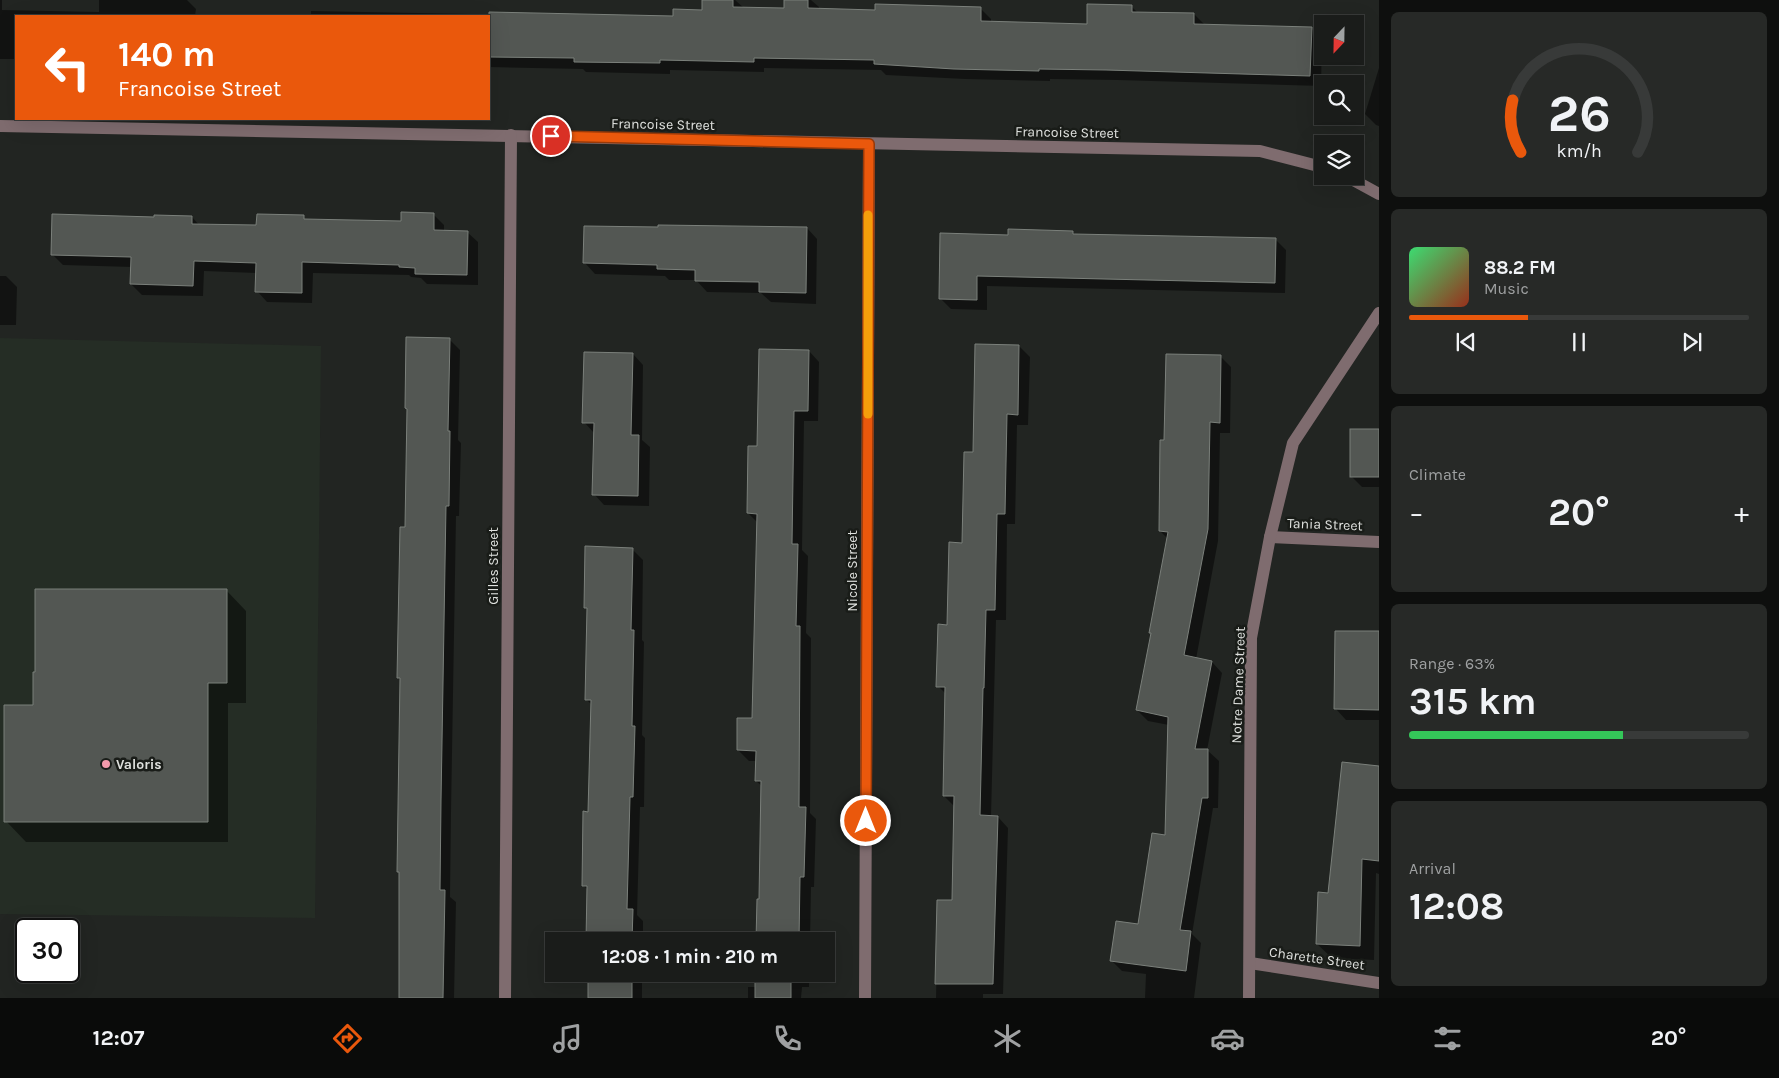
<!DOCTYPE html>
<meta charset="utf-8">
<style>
body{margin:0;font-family:Karla,sans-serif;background:#272927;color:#f1f3f6;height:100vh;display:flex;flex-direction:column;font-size:19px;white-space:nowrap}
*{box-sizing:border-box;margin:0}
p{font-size:16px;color:#9fa1a2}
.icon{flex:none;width:28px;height:28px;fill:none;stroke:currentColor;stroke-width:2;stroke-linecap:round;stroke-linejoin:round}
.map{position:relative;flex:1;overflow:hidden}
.panel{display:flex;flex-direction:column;gap:12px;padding:12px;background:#0e0f0e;width:400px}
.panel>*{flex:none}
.banner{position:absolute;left:15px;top:15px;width:475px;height:105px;border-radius:0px;box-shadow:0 5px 20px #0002,0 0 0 1px #383a39;background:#ea580c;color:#fff;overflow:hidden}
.needle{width:32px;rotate:202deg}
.controls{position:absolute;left:1314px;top:15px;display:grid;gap:10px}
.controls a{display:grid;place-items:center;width:50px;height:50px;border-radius:0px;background:#1a1c1a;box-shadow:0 5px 20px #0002,0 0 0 1px #383a39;font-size:25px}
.speed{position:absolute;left:15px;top:918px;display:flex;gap:10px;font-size:25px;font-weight:700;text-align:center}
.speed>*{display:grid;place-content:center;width:65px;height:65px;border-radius:50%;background:#1a1c1a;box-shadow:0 5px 20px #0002,0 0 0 1px #383a39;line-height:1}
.speed .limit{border:2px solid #111;border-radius:8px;background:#fff;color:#111}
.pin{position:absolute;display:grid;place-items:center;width:42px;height:42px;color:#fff;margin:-21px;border:2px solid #fff;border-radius:50%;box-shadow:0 1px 5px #0007}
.me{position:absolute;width:55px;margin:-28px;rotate:0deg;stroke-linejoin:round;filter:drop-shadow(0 0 4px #0008)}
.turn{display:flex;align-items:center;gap:18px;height:105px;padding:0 20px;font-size:22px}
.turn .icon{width:65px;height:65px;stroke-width:2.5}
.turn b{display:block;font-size:35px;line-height:42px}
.big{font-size:38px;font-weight:700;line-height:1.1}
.panel .card{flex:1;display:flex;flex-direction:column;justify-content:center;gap:8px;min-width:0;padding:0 18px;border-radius:8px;background:#272927}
.panel .dial{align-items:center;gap:0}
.dial svg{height:130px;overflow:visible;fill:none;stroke:#383a39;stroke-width:7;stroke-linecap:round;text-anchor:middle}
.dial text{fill:#f1f3f6;stroke:none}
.song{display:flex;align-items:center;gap:15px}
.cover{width:60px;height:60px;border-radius:8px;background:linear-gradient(135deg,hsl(140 70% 55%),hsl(10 70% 35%))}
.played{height:5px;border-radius:2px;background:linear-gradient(90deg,#ea580c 35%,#383a39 35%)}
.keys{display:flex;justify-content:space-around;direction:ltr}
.heat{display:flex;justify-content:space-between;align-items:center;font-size:28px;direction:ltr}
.charge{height:8px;border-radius:4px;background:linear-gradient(90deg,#34c759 63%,#383a39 0)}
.trip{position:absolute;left:545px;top:932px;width:290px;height:50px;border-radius:0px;background:#1a1c1a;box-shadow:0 5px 20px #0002,0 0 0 1px #383a39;font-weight:700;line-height:50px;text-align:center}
.dock{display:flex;height:80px;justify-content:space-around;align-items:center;background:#0a0b0a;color:#9fa1a2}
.dock .icon{width:35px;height:35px}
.dock .on{color:#ea580c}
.dock b{font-size:22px;color:#f1f3f6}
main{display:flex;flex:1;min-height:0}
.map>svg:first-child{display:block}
.built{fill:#252d25}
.shadow{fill:#0007}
.building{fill:#535753;stroke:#7b807b}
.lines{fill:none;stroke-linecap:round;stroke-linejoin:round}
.minor{stroke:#7f6c6f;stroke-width:12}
.route-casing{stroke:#983908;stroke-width:12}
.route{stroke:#ea580c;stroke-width:9}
.slow{stroke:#f59e0b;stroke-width:9}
.poi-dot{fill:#f39aab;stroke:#191c18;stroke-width:2}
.labels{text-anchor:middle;stroke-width:5;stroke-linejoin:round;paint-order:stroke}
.street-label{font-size:14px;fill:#dfe1de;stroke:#191c18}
.poi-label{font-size:14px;font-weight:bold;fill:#dfe1de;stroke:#191c18;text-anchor:start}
</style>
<main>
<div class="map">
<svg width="1379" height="998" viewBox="0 0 1379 998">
<rect width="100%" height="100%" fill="#222522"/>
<polygon class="built" points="0,338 321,346 315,918 0,914"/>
<g class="shadow">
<polygon points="0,0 2,0 2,10 99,12 99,0 187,0 196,9 195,16 16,16 16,59 0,59"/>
<polygon points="704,0 735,0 744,8 785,9 785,0 811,0 819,7 819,10 876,11 980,8 991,19 991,23 1088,26 1132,7 1138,13 1194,14 1205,25 1311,28 1322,39 1321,86 1117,80 1050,79 1050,81 965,79 886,75 881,70 764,68 764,72 670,70 670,74 586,72 583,69 489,67 489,16 311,16 311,11 674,18 703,11"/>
<polygon points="1379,68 1379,126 1376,125 1365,114"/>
<polygon points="433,214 444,225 444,231 467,232 478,242 478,285 427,284 421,278 411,277 409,275 313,273 312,303 267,302 257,291 257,273 204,271 203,296 142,295 131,284 132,267 63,265 52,254 155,218 192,217 199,225 258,226 303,217 306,220 402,222"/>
<polygon points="807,228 817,239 816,304 771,302 761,293 707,292 696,280 669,280 665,276 595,274 585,263"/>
<polygon points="1073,232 1077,236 1275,239 1286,250 1285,293 987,286 987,310 951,309 940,298 1010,236"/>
<polygon points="0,276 6,276 17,287 16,325 0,325"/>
<polygon points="449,339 460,350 458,440 461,443 459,516 456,516 451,813 450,897 456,902 454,998 399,998 401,874 398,871 401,681 398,678 406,528 408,411 406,408"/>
<polygon points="1019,346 1030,357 1028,425 1017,425 1015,524 1007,524 1006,620 996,620 991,817 998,817 1008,828 1003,994 983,994 983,998 936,998 938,901 953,901 955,807 944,796 946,694 938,686 963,544 974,454"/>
<polygon points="809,351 819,362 818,421 804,421 802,550 808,556 806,633 811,638 810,813 816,819 814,887 811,887 810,941 758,941 763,787 756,781 757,761 749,761 738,750 754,719 758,523 748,513 759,448"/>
<polygon points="633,354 643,365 642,440 650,447 649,506 604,505 594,494 594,433 584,422"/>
<polygon points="1220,356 1231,367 1230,433 1220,433 1218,541 1196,659 1212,662 1222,673 1207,750 1219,761 1218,808 1213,808 1192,934 1201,943 1194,998 1145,998 1146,974 1122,971 1112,961 1139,925 1166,836 1169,725 1148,721 1137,710 1152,634 1150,632 1168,539 1160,531 1166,441"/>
<polygon points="1379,430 1379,487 1362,487 1351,476"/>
<polygon points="632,549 643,560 642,640 644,642 642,735 645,738 644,807 640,807 637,915 643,921 643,941 587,941 588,890 583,885 589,813 592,705 586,699 588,610 585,607"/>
<polygon points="226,590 246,611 246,703 228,703 228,842 26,842 6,821 34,706"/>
<polygon points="1379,633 1379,720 1346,720 1336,709"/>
<polygon points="1379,767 1379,874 1376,873 1374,960 1332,958 1317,944 1329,894"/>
<polygon points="586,974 642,974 642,998 589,998 590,978"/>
<polygon points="757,974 809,974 809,987 802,987 801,998 748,998 748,987 756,987"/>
</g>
<g class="building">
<polygon points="702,0 733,0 733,7 784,8 784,0 808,0 808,8 875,10 875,4 981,7 981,21 1087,24 1087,4 1132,5 1132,12 1194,13 1194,24 1312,27 1310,76 1106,70 1039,69 1039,71 954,69 874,64 874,60 754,58 754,62 660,60 660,63 574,62 574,58 489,57 489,12 673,16 673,9 702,10"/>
<polygon points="401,212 434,213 434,230 468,231 467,275 415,274 415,268 399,267 399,265 302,262 302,293 255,292 256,263 194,261 193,286 130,284 131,257 51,255 52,214 154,217 154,215 192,216 192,224 256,225 257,214 304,215 304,219 401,221"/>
<polygon points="658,225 807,227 806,293 759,292 759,282 695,281 695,270 657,269 657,265 583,263 584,226 658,227"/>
<polygon points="1008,229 1073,231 1073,234 1276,238 1275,283 977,276 977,300 939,299 940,233 1008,235"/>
<polygon points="406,337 450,338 448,431 450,431 449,506 446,506 441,801 440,890 445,890 443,998 399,998 399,872 397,872 400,678 397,678 400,527 405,527 407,409 405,408"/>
<polygon points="975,344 1019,345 1018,415 1007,414 1005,514 997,514 995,610 986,610 984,688 983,688 980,815 998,816 993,984 935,984 937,900 952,900 954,796 943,796 945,687 936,687 938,624 947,625 949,542 962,543 964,452 973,452"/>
<polygon points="759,349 809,350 808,411 794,411 792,544 798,544 796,626 800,626 799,807 806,807 804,877 800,877 799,941 756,941 757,899 759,899 761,781 755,781 756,751 737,750 737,718 752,718 757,514 747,513 748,446 757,446"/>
<polygon points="584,352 633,353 631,435 639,435 638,496 592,495 594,423 582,423"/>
<polygon points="1166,354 1221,355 1220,423 1210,422 1208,529 1184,655 1212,661 1195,749 1208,749 1208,798 1202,798 1180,930 1191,931 1186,971 1110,961 1116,921 1138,924 1152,833 1165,835 1168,717 1136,710 1151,633 1149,633 1168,532 1159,531 1160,440 1164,440"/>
<rect x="1350" y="429" width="29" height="48"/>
<polygon points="585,546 633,548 631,630 634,630 632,726 635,726 633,797 630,797 627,909 633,909 632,941 586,941 587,886 582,886 583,811 588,812 591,700 585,700 587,608 584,608"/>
<polygon points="35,589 227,589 227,683 208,683 208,822 4,822 4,705 33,705 33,672 35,672"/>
<polygon points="1335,631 1379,631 1379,710 1334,709"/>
<polygon points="1342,762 1379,766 1379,861 1362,859 1360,946 1316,944 1318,892 1328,893"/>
<polygon points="585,974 632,974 632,998 588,998 588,975"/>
<polygon points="755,974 799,974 799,977 791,976 791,998 755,998"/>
</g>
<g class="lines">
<g class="minor">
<polyline points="0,126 1260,151 1322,167"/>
<polyline points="1346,176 1379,194"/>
<polyline points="1270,537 1379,542"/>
<polyline points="1250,963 1379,983"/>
<polyline points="505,998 511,135"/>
<polyline points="865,998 869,144"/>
<polyline points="1249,998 1251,638 1270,537 1293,443 1379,313"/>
</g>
</g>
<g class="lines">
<defs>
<polyline id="route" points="551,136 869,144 866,821"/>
</defs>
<use href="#route" class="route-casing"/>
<use href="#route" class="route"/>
<polyline class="slow" points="868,414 868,215"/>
</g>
<circle class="poi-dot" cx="106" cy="764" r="5"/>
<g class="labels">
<g class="street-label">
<text transform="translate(663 124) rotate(1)" y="5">Francoise Street</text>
<text transform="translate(1067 132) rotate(1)" y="5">Francoise Street</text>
<text transform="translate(1325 524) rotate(2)" y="5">Tania Street</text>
<text transform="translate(493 566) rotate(-90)" y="5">Gilles Street</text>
<text transform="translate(852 571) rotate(-90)" y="5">Nicole Street</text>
<text transform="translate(1238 685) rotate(-88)" y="5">Notre Dame Street</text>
<text transform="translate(1317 958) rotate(8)" y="5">Charette Street</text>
</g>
<g class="poi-label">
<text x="116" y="769">Valoris</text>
</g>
</g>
</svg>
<div class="controls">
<a><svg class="needle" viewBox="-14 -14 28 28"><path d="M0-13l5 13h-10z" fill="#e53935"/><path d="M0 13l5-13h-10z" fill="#9fa1a2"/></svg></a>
<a><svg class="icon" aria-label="search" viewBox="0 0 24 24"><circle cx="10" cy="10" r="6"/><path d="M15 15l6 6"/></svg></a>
<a><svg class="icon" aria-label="layers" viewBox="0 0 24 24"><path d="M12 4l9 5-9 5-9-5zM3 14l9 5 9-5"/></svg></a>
</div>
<div class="speed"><div class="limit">30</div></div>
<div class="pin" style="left:551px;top:136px;background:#d93025"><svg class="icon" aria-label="arrive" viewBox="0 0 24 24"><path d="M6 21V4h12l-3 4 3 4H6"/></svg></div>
<svg class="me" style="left:866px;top:821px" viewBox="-20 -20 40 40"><circle r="17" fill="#ea580c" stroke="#fff" stroke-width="3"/><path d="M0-11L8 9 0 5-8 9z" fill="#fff"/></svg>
<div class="trip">12:08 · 1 min · 210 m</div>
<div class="banner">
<div class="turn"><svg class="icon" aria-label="left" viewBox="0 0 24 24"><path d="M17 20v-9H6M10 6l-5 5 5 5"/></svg><div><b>140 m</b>Francoise Street</div></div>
</div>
</div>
<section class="panel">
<div class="card dial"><svg viewBox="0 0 100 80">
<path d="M14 69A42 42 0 1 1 86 69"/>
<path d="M14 69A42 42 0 0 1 9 37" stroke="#ea580c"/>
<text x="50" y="56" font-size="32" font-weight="700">26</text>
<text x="50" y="72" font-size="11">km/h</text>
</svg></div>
<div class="card">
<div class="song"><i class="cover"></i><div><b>88.2 FM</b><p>Music</p></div></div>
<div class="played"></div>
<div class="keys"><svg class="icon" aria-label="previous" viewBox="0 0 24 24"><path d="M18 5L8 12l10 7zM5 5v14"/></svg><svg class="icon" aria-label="pause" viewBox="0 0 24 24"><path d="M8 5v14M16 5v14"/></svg><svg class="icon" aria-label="next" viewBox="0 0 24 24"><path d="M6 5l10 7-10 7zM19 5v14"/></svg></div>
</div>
<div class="card"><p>Climate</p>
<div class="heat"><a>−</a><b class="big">20°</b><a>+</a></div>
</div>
<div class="card"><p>Range · 63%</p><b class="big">315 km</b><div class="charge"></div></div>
<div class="card"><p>Arrival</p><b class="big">12:08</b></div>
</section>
</main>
<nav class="dock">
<b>12:07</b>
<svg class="icon on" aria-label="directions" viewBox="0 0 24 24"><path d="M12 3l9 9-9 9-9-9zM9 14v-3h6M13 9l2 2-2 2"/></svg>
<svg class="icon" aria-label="music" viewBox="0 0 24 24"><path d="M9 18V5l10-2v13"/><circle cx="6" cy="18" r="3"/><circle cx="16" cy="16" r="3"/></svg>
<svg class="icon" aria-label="phone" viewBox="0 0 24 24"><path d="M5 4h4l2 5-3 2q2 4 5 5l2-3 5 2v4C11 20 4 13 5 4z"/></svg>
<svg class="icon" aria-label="climate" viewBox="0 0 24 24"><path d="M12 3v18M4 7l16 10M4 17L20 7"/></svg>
<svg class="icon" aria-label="car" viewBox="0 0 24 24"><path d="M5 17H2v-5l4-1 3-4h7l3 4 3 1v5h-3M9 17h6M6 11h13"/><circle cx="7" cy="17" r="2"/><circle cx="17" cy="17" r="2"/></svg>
<svg class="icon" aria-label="filters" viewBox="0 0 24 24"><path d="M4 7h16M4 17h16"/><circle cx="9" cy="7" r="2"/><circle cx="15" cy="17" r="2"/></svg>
<b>20°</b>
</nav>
